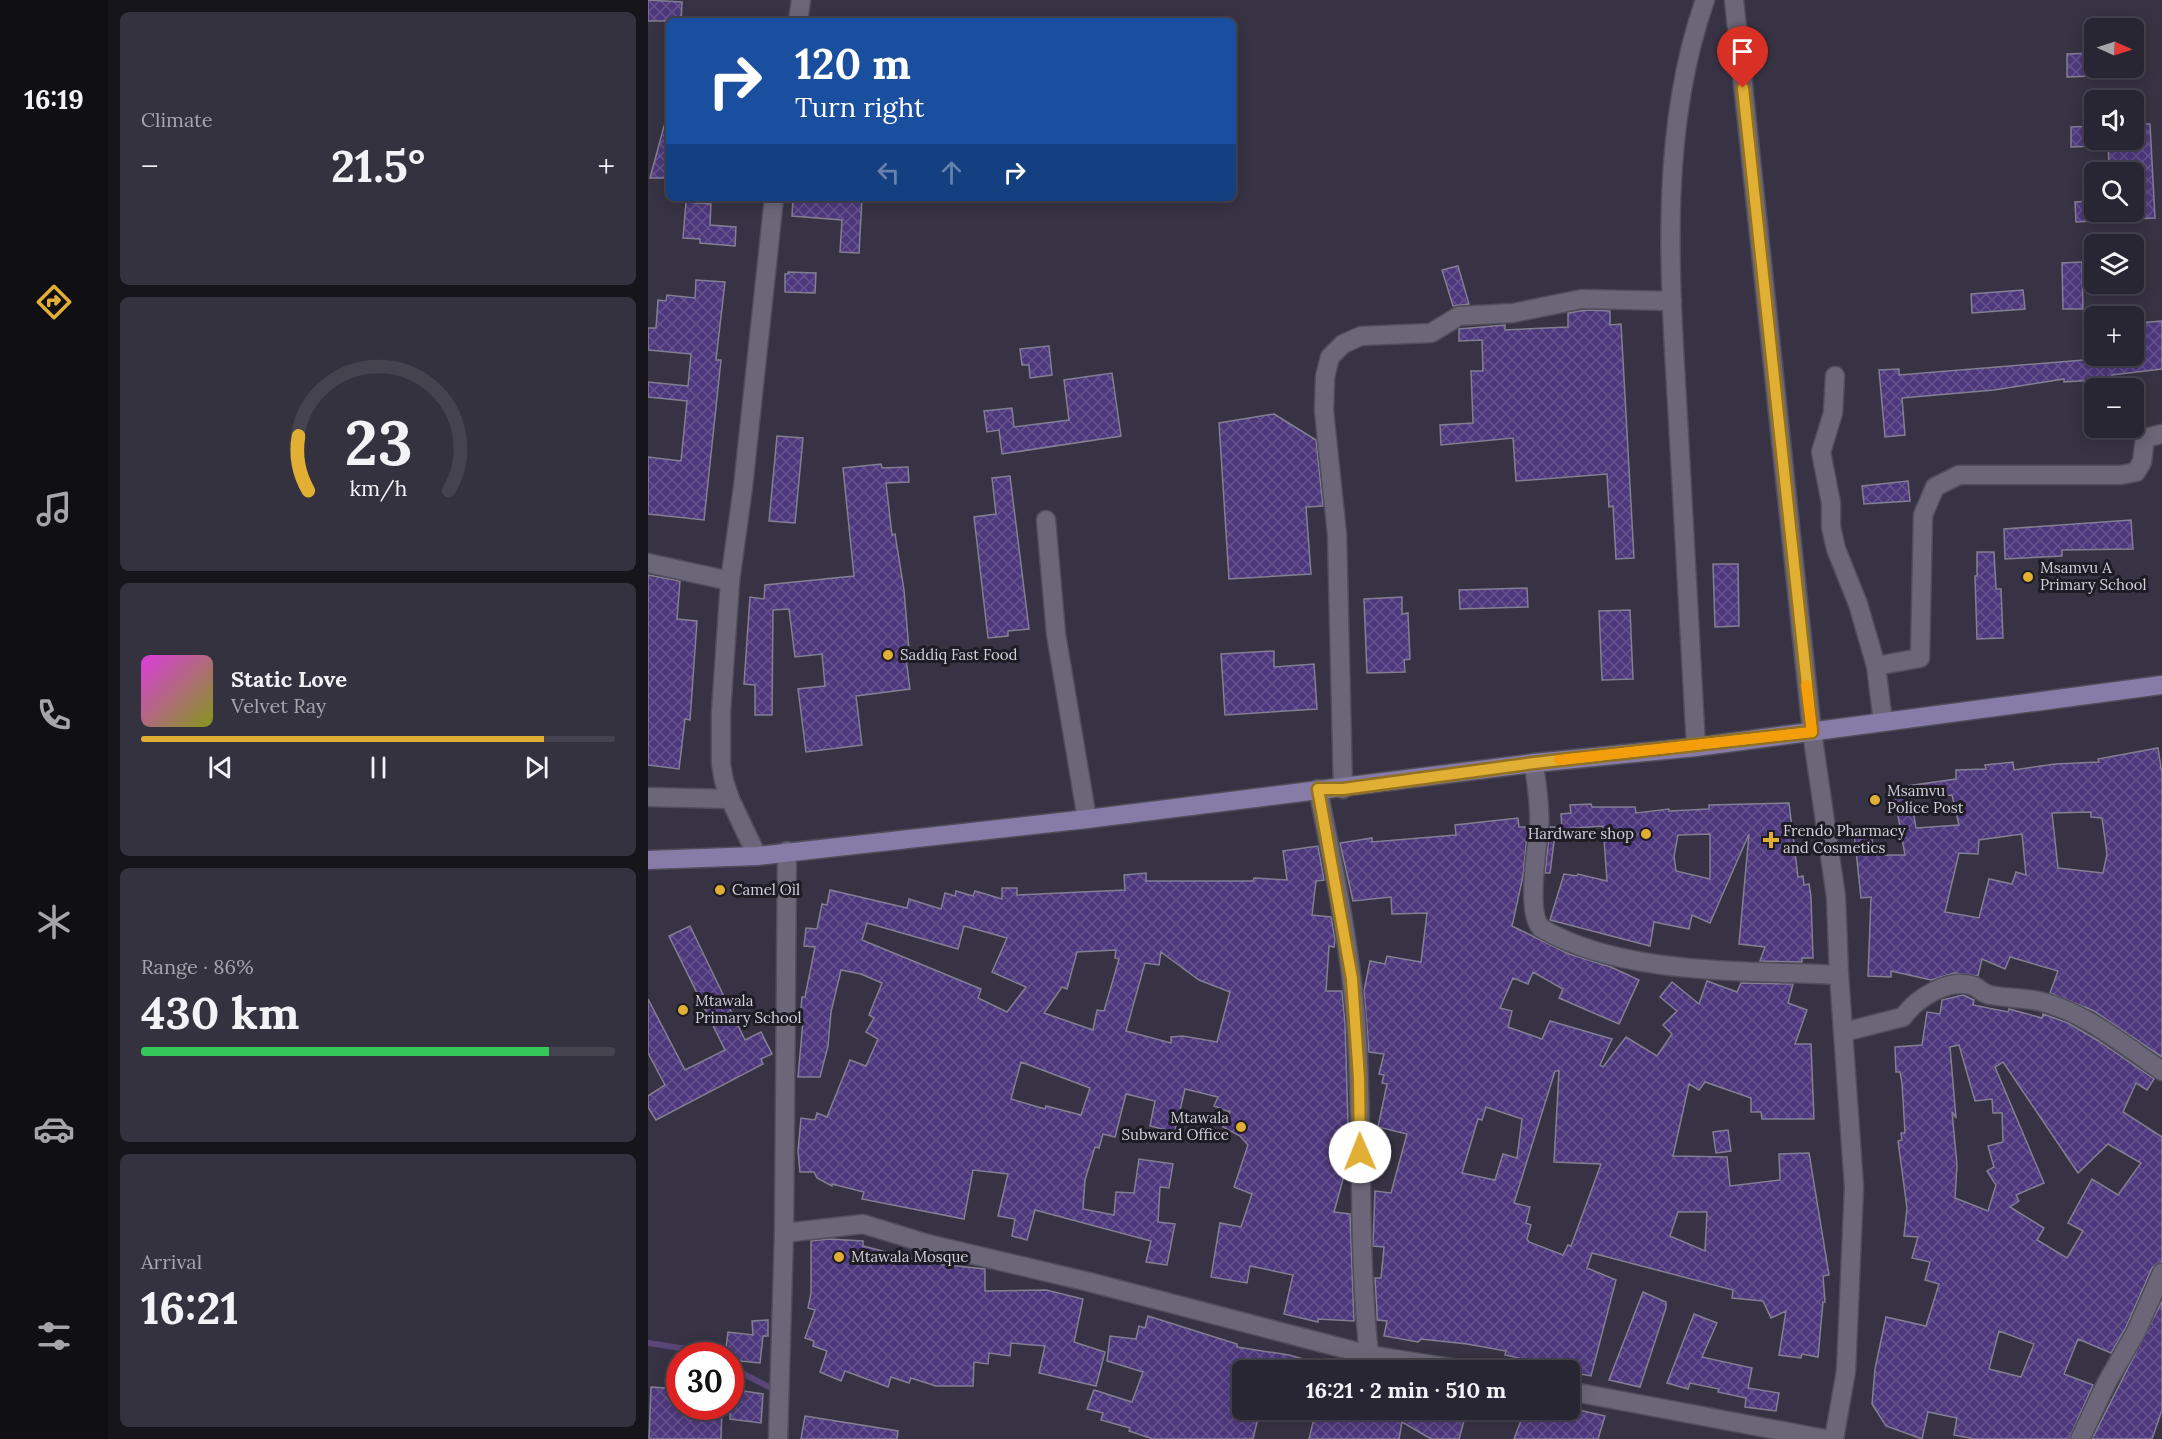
<!DOCTYPE html>
<meta charset="utf-8">
<style>
body{margin:0;font-family:Lora,serif;background:#35323f;color:#f1f3f6;height:100vh;display:flex;flex-direction:column;font-size:22px;white-space:nowrap}
*{box-sizing:border-box;margin:0}
p{font-size:20px;color:#a5a5ac}
.icon{flex:none;width:33px;height:33px;fill:none;stroke:currentColor;stroke-width:2;stroke-linecap:round;stroke-linejoin:round}
.map{position:relative;flex:1;overflow:hidden}
.drawer{display:flex;flex-direction:column;gap:12px;padding:12px;background:#17151c;width:540px}
.drawer>*{flex:none}
.top-card{position:absolute;left:18px;top:18px;width:570px;height:183px;border-radius:9px;box-shadow:0 3px 15px #0003,0 0 0 2px #45434e;background:#1a4fa0;color:#fff;overflow:hidden}
.needle{width:39px;rotate:93deg}
.buttons{position:absolute;left:1436px;top:18px;display:grid;gap:12px}
.buttons a{display:grid;place-items:center;width:60px;height:60px;border-radius:9px;background:#292633;box-shadow:0 3px 15px #0003,0 0 0 2px #45434e;font-size:30px}
.speed{position:absolute;left:18px;top:1342px;display:flex;gap:12px;font-size:30px;font-weight:700;text-align:center}
.speed>*{display:grid;place-content:center;width:78px;height:78px;border-radius:50%;background:#292633;box-shadow:0 3px 15px #0003,0 0 0 2px #45434e;line-height:1}
.speed .limit{border:9px solid #d22;background:#fff;color:#111}
.pin{position:absolute;display:grid;place-items:center;width:51px;height:51px;color:#fff;margin:-62px -26px;border-radius:50% 50% 50% 0;rotate:-45deg;box-shadow:0 0 6px #0007}
.pin .icon{rotate:45deg}
.me{position:absolute;width:66px;margin:-33px;rotate:359deg;stroke-linejoin:round;filter:drop-shadow(0 0 4px #0008)}
.turn{display:flex;align-items:center;gap:21px;height:126px;padding:0 30px;font-size:27px}
.turn .icon{width:78px;height:78px;stroke-width:2.5}
.turn b{display:block;font-size:42px;line-height:51px}
.lanes{display:flex;align-items:center;height:57px;padding:0 30px;background:#0003;justify-content:center;gap:30px;direction:ltr}
.lanes .off{opacity:.35}
.big{font-size:45px;font-weight:700;line-height:1.1}
.drawer .widget{flex:1;display:flex;flex-direction:column;justify-content:center;gap:9px;min-width:0;padding:0 21px;border-radius:9px;background:#35323f}
.drawer .dial{align-items:center;gap:0}
.dial svg{height:156px;overflow:visible;fill:none;stroke:#45434e;stroke-width:7;stroke-linecap:round;text-anchor:middle}
.dial text{fill:#f1f3f6;stroke:none}
.song{display:flex;align-items:center;gap:18px}
.cover{width:72px;height:72px;border-radius:9px;background:linear-gradient(135deg,hsl(300 70% 55%),hsl(70 70% 35%))}
.played{height:6px;border-radius:3px;background:linear-gradient(90deg,#e1af34 85%,#45434e 85%)}
.keys{display:flex;justify-content:space-around;direction:ltr}
.heat{display:flex;justify-content:space-between;align-items:center;font-size:33px;direction:ltr}
.charge{height:9px;border-radius:4px;background:linear-gradient(90deg,#34c759 86%,#45434e 0)}
.trip{position:absolute;left:584px;top:1360px;width:348px;height:60px;border-radius:9px;background:#292633;box-shadow:0 3px 15px #0003,0 0 0 2px #45434e;font-weight:700;line-height:60px;text-align:center}
main{display:flex;flex:1;min-height:0}
.menu{display:flex;flex-direction:column;width:108px;justify-content:space-around;align-items:center;background:#100f14;color:#a5a5ac}
.menu .icon{width:42px;height:42px}
.menu .current{color:#e1af34}
.menu b{font-size:27px;color:#f1f3f6}
.map>svg:first-child{display:block}
.lines{fill:none;stroke-linecap:round;stroke-linejoin:round}
.stream{stroke:#5a4678;stroke-width:6}
.building{fill:url(#building-cross-hatch);stroke:#837f92;stroke-width:1.5;fill-rule:evenodd}
.minor-casing{stroke:#514e5b;stroke-width:21}
.major-casing{stroke:#514e5b;stroke-width:21}
.minor{stroke:#6b6779;stroke-width:18}
.major{stroke:#877ca8;stroke-width:18}
.route-casing{stroke:#927222;stroke-width:15}
.route{stroke:#e1af34;stroke-width:10}
.slow{stroke:#f59e0b;stroke-width:10}
.poi-dot{fill:#e1af34;stroke:#1e1c24;stroke-width:2}
.labels{text-anchor:middle;stroke-width:6;stroke-linejoin:round;paint-order:stroke}
.poi-label{font-size:15px;fill:#d2d0da;stroke:#1e1c24;text-anchor:start}
</style>
<main>
<nav class="menu">
<b>16:19</b>
<svg class="icon current" aria-label="directions" viewBox="0 0 24 24"><path d="M12 3l9 9-9 9-9-9zM9 14v-3h6M13 9l2 2-2 2"/></svg>
<svg class="icon" aria-label="music" viewBox="0 0 24 24"><path d="M9 18V5l10-2v13"/><circle cx="6" cy="18" r="3"/><circle cx="16" cy="16" r="3"/></svg>
<svg class="icon" aria-label="phone" viewBox="0 0 24 24"><path d="M5 4h4l2 5-3 2q2 4 5 5l2-3 5 2v4C11 20 4 13 5 4z"/></svg>
<svg class="icon" aria-label="climate" viewBox="0 0 24 24"><path d="M12 3v18M4 7l16 10M4 17L20 7"/></svg>
<svg class="icon" aria-label="car" viewBox="0 0 24 24"><path d="M5 17H2v-5l4-1 3-4h7l3 4 3 1v5h-3M9 17h6M6 11h13"/><circle cx="7" cy="17" r="2"/><circle cx="17" cy="17" r="2"/></svg>
<svg class="icon" aria-label="filters" viewBox="0 0 24 24"><path d="M4 7h16M4 17h16"/><circle cx="9" cy="7" r="2"/><circle cx="15" cy="17" r="2"/></svg>
</nav>
<section class="drawer">
<div class="widget"><p>Climate</p>
<div class="heat"><a>−</a><b class="big">21.5°</b><a>+</a></div>
</div>
<div class="widget dial"><svg viewBox="0 0 100 80">
<path d="M14 69A42 42 0 1 1 86 69"/>
<path d="M14 69A42 42 0 0 1 9 41" stroke="#e1af34"/>
<text x="50" y="56" font-size="32" font-weight="700">23</text>
<text x="50" y="72" font-size="11">km/h</text>
</svg></div>
<div class="widget">
<div class="song"><i class="cover"></i><div><b>Static Love</b><p>Velvet Ray</p></div></div>
<div class="played"></div>
<div class="keys"><svg class="icon" aria-label="previous" viewBox="0 0 24 24"><path d="M18 5L8 12l10 7zM5 5v14"/></svg><svg class="icon" aria-label="pause" viewBox="0 0 24 24"><path d="M8 5v14M16 5v14"/></svg><svg class="icon" aria-label="next" viewBox="0 0 24 24"><path d="M6 5l10 7-10 7zM19 5v14"/></svg></div>
</div>
<div class="widget"><p>Range · 86%</p><b class="big">430 km</b><div class="charge"></div></div>
<div class="widget"><p>Arrival</p><b class="big">16:21</b></div>
</section>
<div class="map">
<svg width="1514" height="1439" viewBox="0 0 1514 1439">
<defs>
<pattern id="building-cross-hatch" width="8" height="8" patternUnits="userSpaceOnUse" patternTransform="scale(1.5)"><rect width="8" height="8" fill="#4e387d"/><path d="M0 0l8 8M0 8l8-8" fill="none" stroke="#67548f"/></pattern>
</defs>
<rect width="100%" height="100%" fill="#373344"/>
<g class="lines">
<g class="stream">
<polyline points="0,1343 52,1351 61,1356"/>
<polyline points="82,1367 127,1390"/>
</g>
</g>
<g class="building">
<polygon points="0,0 34,2 33,21 0,21"/>
<polygon points="1446,53 1446,76 1419,77 1419,54"/>
<polygon points="1485,124 1502,124 1507,218 1485,219 1484,169 1461,170 1460,140 1485,140"/>
<polygon points="16,126 21,127 21,178 2,178"/>
<polygon points="1446,126 1446,146 1423,147 1423,127"/>
<polygon points="145,198 214,198 211,253 192,252 194,220 144,216"/>
<polygon points="1446,201 1446,221 1428,222 1427,202"/>
<polygon points="38,202 63,204 62,225 88,227 87,246 52,243 52,239 35,238"/>
<polygon points="1434,262 1435,309 1415,309 1414,263"/>
<polygon points="810,266 821,304 805,306 794,270"/>
<polygon points="140,272 168,273 167,293 137,292 137,274 140,274"/>
<polygon points="48,280 77,282 68,360 73,360 56,520 0,514 0,457 33,461 39,401 0,397 0,382 40,386 43,354 0,350 0,328 8,328 10,300 18,301 19,295 47,298"/>
<polygon points="1375,290 1377,309 1324,313 1323,294"/>
<polygon points="939,310 962,311 962,325 973,324 986,558 968,559 965,506 961,507 959,474 868,481 865,438 793,445 792,425 825,423 823,371 835,371 834,340 811,341 811,329 857,325 857,330 920,327 920,313"/>
<polygon points="1514,321 1514,369 1464,375 1464,379 1416,382 1416,379 1346,390 1254,398 1257,435 1237,437 1231,370 1251,369 1251,375 1485,356 1485,349 1491,349 1489,323"/>
<polygon points="401,346 404,375 382,378 381,365 374,365 372,349"/>
<polygon points="464,373 473,436 354,454 351,430 339,432 336,411 364,408 366,427 421,420 416,380"/>
<polygon points="626,414 668,440 675,506 658,507 663,574 581,579 571,423"/>
<polygon points="129,436 155,438 147,523 121,521"/>
<polygon points="233,464 234,468 260,467 261,482 238,483 244,535 247,534 256,590 261,650 257,651 262,689 208,696 214,745 158,752 150,689 177,686 174,654 147,657 141,609 125,610 124,715 107,715 107,685 96,684 102,597 116,599 117,585 206,576 195,468"/>
<polygon points="362,476 381,629 360,631 360,636 340,638 326,517 348,514 344,478"/>
<polygon points="1260,481 1262,501 1216,504 1214,486"/>
<polygon points="1483,520 1485,549 1414,550 1414,556 1357,559 1356,529"/>
<polygon points="1329,552 1346,552 1348,589 1353,589 1355,638 1329,639 1327,576 1329,576"/>
<polygon points="1065,564 1090,564 1091,626 1067,627"/>
<polygon points="0,575 32,581 29,619 49,621 42,720 37,719 31,769 0,765"/>
<polygon points="879,588 880,607 812,609 811,590"/>
<polygon points="754,597 754,614 760,613 762,659 756,660 757,672 719,673 716,599"/>
<polygon points="982,610 985,679 954,680 951,611"/>
<polygon points="626,651 626,667 666,664 669,709 577,715 573,654"/>
<path d="M1510 748 1514 774V1057L1446 1011 1402 993 1410 971 1362 957 1357 969 1334 959 1330 976 1306 973 1283 980 1243 971V977L1220 976 1223 897 1213 898 1206 832 1223 830 1226 855H1257L1245 788 1308 779V770L1338 769 1337 765 1365 762 1366 770 1407 764 1451 762 1450 759ZM1304 795 1311 825 1268 828 1263 798ZM1443 812V817L1454 818 1459 854 1455 873 1410 868 1404 813ZM1374 834 1378 875 1368 872 1364 884 1341 879 1331 918 1297 912 1311 853 1330 854 1331 840Z"/>
<path d="M1141 803 1150 877 1155 876 1156 885 1161 884 1163 897 1165 958H1154V962L1112 961 1117 947 1091 944 1101 834 1062 923 1044 915 1041 929 1006 922 1002 946 902 920 916 874 929 876 930 874 959 881 955 826 914 829 913 814 923 813 922 805 943 804 944 807H987L988 813 1021 809V811L1061 809V805ZM1062 834V879L1028 871 1026 856 1030 835Z"/>
<path d="M870 818 871 827H880L875 876 864 926 921 954 963 967 991 980 971 1024 911 998 915 989 885 972 880 984 865 978 852 1008 864 1011 860 1027 894 1039 902 1021 964 1039 952 1065 955 1067 978 1037 1009 1056 1024 1034 1015 1025 1029 1011 1012 997 1024 982 1051 1004 1059 981 1089 992 1093 983 1145 984 1140 1003 1159 1010 1147 1044H1163L1166 1119H1114L1113 1112H1103V1098L1057 1082 1051 1090 1041 1084 1025 1156 1079 1157 1082 1186 1132 1180 1131 1154 1161 1153 1181 1275 1175 1276 1177 1302H1175L1170 1357 1154 1354 1153 1358 1131 1355 1138 1311 1123 1318 1115 1301 1084 1298 1085 1290 944 1253 939 1268 968 1280 943 1376 883 1365 884 1361 857 1355 858 1351 819 1344 773 1339 770 1342 736 1336 739 1321 729 1320V1313L727 1278H733L736 1247 725 1246 727 1191 743 1193 759 1134 730 1127 739 1084 734 1083 736 1075 731 1074 736 1054 721 1052 716 991 722 961 737 964 739 956 773 962 779 913 744 914 743 897 705 901 692 843 724 838V842L808 835 807 825ZM907 1071H911L906 1162 953 1164 923 1246 920 1245 915 1255 881 1242 879 1239 883 1225 878 1223 882 1207 866 1203ZM838 1107 874 1119 869 1158 855 1154 847 1180 814 1173 830 1119 834 1120ZM1030 1212H1059L1057 1251 1022 1236Z"/>
<polygon points="902,827 908,827 902,873 897,873"/>
<path d="M670 846 676 880 668 881 664 915 683 917 687 939 686 947 681 946 678 991H694L697 1023 701 1157 686 1212 702 1214 706 1321 670 1319V1322L636 1314 645 1275 602 1266 599 1283 563 1277 572 1223 593 1227 604 1194 586 1187 600 1145 592 1136 575 1127 582 1112 566 1106 570 1097 537 1089 527 1132 502 1126 507 1101 478 1094 467 1137 455 1134 451 1148 447 1147 437 1180 435 1209 466 1215 468 1192 486 1193 491 1159 525 1164 521 1188 512 1187 510 1222 527 1224 519 1265 498 1262 503 1241 387 1210 379 1240 364 1236 367 1219 350 1216 360 1174 325 1170 316 1219 214 1199 216 1192 184 1184V1186L169 1178 166 1172H152L150 1151 153 1118 167 1120 169 1113 179 1117 202 1060 218 1066 230 1039 218 1032 226 1018 221 1015 234 983 213 974 193 970 183 1012 180 1046 172 1077H150L155 1021 152 1020 154 997H157L167 947 156 946 158 928 169 929 174 904 179 905 182 890 259 908 261 899 293 909 297 893 307 896 308 891 325 896 327 891 354 899V888H369V895L477 890 476 875 498 873V881H605L606 878 639 880 635 851ZM219 923 310 949 316 926 359 938 344 972 378 987 359 1012 330 998 333 989 214 940ZM468 950 467 958 471 959 456 1011 449 1010 445 1030 396 1013 414 987 419 989 429 952ZM513 952 551 980 582 992 569 1042 535 1036 523 1037V1043L478 1031 497 963 511 965ZM373 1062 442 1088 433 1115 398 1106 397 1109 363 1099Z"/>
<polygon points="42,926 97,1040 113,1032 124,1054 113,1059 115,1064 8,1120 0,1107 0,1096 17,1085 0,1053 0,999 37,1070 77,1050 21,936"/>
<path d="M1315 995 1326 1000 1325 1005 1360 1012 1361 1009 1394 1018 1395 1014 1420 1023 1449 1040 1506 1079 1499 1090 1488 1083 1475 1112 1514 1137V1262L1504 1268 1478 1327 1463 1353 1430 1339 1416 1374 1445 1385 1421 1439H1326L1306 1435 1309 1418 1280 1412 1274 1439 1238 1426 1224 1404 1227 1369 1238 1317 1278 1326 1291 1284 1277 1280 1282 1262 1264 1258 1270 1237 1256 1236 1259 1208 1250 1141 1254 1140 1253 1133H1257L1254 1083 1252 1072H1248L1247 1047 1274 1045 1279 1012 1292 1014 1294 1000ZM1311 1045 1327 1101 1344 1099 1345 1113H1354L1355 1142 1340 1146 1346 1167 1339 1171 1348 1185 1340 1211 1307 1198 1309 1165 1304 1112 1308 1118 1302 1047ZM1355 1062 1430 1173 1460 1144 1493 1163 1470 1195 1444 1179 1420 1223 1435 1231 1419 1258 1389 1240 1396 1228 1362 1207 1371 1201 1368 1195 1396 1183 1347 1067ZM1351 1331 1386 1344 1373 1377 1341 1369Z"/>
<polygon points="1080,1130 1083,1151 1068,1153 1065,1132"/>
<polygon points="181,1239 215,1241 215,1246 280,1263 337,1269 337,1291 398,1290 435,1299 426,1342 457,1352 448,1386 391,1373 397,1346 363,1343 362,1356 341,1353 340,1364 326,1362 325,1386 288,1386 263,1378 261,1383 243,1377 240,1387 197,1371 193,1381 172,1372 179,1351 165,1346 166,1341 157,1338 167,1310 160,1308 163,1293 163,1241"/>
<polygon points="995,1292 1018,1302 1018,1308 992,1387 961,1380"/>
<polygon points="1514,1301 1514,1410 1504,1439 1444,1439"/>
<polygon points="1046,1314 1069,1323 1054,1357 1104,1368 1100,1388 1131,1393 1128,1411 1097,1407 1098,1398 1070,1392 1071,1389 1042,1383 1040,1389 1019,1383"/>
<polygon points="500,1316 589,1344 589,1347 641,1355 681,1366 680,1371 594,1371 594,1410 612,1410 605,1439 505,1439 481,1431 482,1428 453,1420 455,1413 439,1409 446,1390 484,1402 495,1372 459,1361 462,1336 488,1339 491,1326 497,1328"/>
<polygon points="120,1320 120,1336 115,1336 112,1363 82,1360 82,1356 77,1356 80,1332 105,1335 104,1321"/>
<polygon points="3,1387 32,1389 32,1407 74,1407 73,1439 1,1439"/>
<polygon points="82,1389 115,1394 113,1423 82,1419"/>
<polygon points="922,1408 957,1416 950,1439 866,1439 877,1410 907,1410 919,1414"/>
<polygon points="668,1410 819,1410 811,1439 783,1439 754,1422 751,1439 661,1439"/>
<polygon points="157,1416 250,1431 249,1439 153,1439"/>
</g>
<g class="lines">
<defs>
<g id="minor">
<polyline points="1086,0 1164,732 1188,897 1191,975 1206,1187 1198,1371 1186,1439"/>
<polyline points="150,21 153,0"/>
<polyline points="1187,376 1185,413 1173,452 1183,503 1183,527 1188,549 1210,604 1228,666 1235,722"/>
<polyline points="398,520 408,634 439,819"/>
<polyline points="0,563 82,581"/>
<polyline points="1228,666 1272,658 1275,515 1287,487 1311,475 1473,475 1488,472 1494,462 1497,438 1514,434"/>
<path d="M1048 747C1042 638 1036 528 1030 419 1022 280 1010 134 1057 0"/>
<path d="M886 763C888 784 893 807 891 828 889 849 878 912 893 928 974 976 1099 970 1191 975"/>
<path d="M670 789C685 866 702 944 708 1022 716 1133 709 1244 721 1355"/>
<polyline points="695,789 689,534 676,411 677,377 682,357 695,344 713,336 783,333 811,316 865,313 934,299 1024,301"/>
<polyline points="0,797 82,799"/>
<polyline points="109,856 82,799 76,781 73,764 73,712 82,581 95,487 126,198"/>
<path d="M1196 1032 1255 1017C1269 998 1301 977 1326 986 1332 989 1335 994 1342 995 1358 998 1375 998 1391 1001 1437 1012 1476 1045 1514 1071"/>
<polyline points="136,1233 215,1224 280,1244 441,1282 721,1355 823,1371"/>
<polyline points="921,1391 1177,1439"/>
<polyline points="130,1439 136,1233 139,851"/>
<polyline points="1432,1439 1459,1382 1488,1332 1514,1273"/>
</g>
<polyline id="major" points="0,860 109,856 439,819 886,763 1048,747 1514,685"/>
</defs>
<use href="#minor" class="minor-casing"/>
<use href="#major" class="major-casing"/>
<use href="#minor" class="minor"/>
<use href="#major" class="major"/>
</g>
<g class="lines">
<defs>
<polyline id="route" points="712,1152 711,1078 704,979 670,789 695,789 886,763 1164,732 1095,88"/>
</defs>
<use href="#route" class="route-casing"/>
<use href="#route" class="route"/>
<polyline class="slow" points="911,760 1164,732 1158,685"/>
</g>
<g class="poi-dot">
<circle cx="1380" cy="577" r="6"/>
<circle cx="240" cy="655" r="6"/>
<circle cx="1227" cy="800" r="6"/>
<circle cx="998" cy="834" r="6"/>
<path d="M1120 831h6v6h6v6h-6v6h-6v-6h-6v-6h6z"/>
<circle cx="72" cy="890" r="6"/>
<circle cx="35" cy="1010" r="6"/>
<circle cx="593" cy="1127" r="6"/>
<circle cx="191" cy="1257" r="6"/>
</g>
<g class="labels">
<g class="poi-label">
<text x="1392" y="573">Msamvu A<tspan x="1392" dy="17">Primary School</tspan></text>
<text x="252" y="660">Saddiq Fast Food</text>
<text x="1239" y="796">Msamvu<tspan x="1239" dy="17">Police Post</tspan></text>
<text x="1135" y="836">Frendo Pharmacy<tspan x="1135" dy="17">and Cosmetics</tspan></text>
<text x="986" y="839" text-anchor="end">Hardware shop</text>
<text x="84" y="895">Camel Oil</text>
<text x="47" y="1006">Mtawala<tspan x="47" dy="17">Primary School</tspan></text>
<text x="581" y="1123" text-anchor="end">Mtawala<tspan x="581" dy="17">Subward Office</tspan></text>
<text x="203" y="1262">Mtawala Mosque</text>
</g>
</g>
</svg>
<div class="buttons">
<a><svg class="needle" viewBox="-14 -14 28 28"><path d="M0-13l5 13h-10z" fill="#e53935"/><path d="M0 13l5-13h-10z" fill="#a5a5ac"/></svg></a>
<a><svg class="icon" aria-label="sound" viewBox="0 0 24 24"><path d="M4 9h4l5-4v14l-5-4H4zM17 9q2 3 0 6"/></svg></a>
<a><svg class="icon" aria-label="search" viewBox="0 0 24 24"><circle cx="10" cy="10" r="6"/><path d="M15 15l6 6"/></svg></a>
<a><svg class="icon" aria-label="layers" viewBox="0 0 24 24"><path d="M12 4l9 5-9 5-9-5zM3 14l9 5 9-5"/></svg></a>
<a>+</a>
<a>−</a>
</div>
<div class="speed"><div class="limit">30</div></div>
<div class="pin" style="left:1095px;top:88px;background:#d93025"><svg class="icon" aria-label="arrive" viewBox="0 0 24 24"><path d="M6 21V4h12l-3 4 3 4H6"/></svg></div>
<svg class="me" style="left:712px;top:1152px" viewBox="-20 -20 40 40"><circle r="19" fill="#fff"/><path d="M0-13L10 11 0 6-10 11z" fill="#e1af34"/></svg>
<div class="trip">16:21 · 2 min · 510 m</div>
<div class="top-card">
<div class="turn"><svg class="icon" aria-label="right" viewBox="0 0 24 24"><path d="M7 20v-9h11M14 6l5 5-5 5"/></svg><div><b>120 m</b>Turn right</div></div>
<div class="lanes"><svg class="icon off" aria-label="left" viewBox="0 0 24 24"><path d="M17 20v-9H6M10 6l-5 5 5 5"/></svg><svg class="icon off" aria-label="ahead" viewBox="0 0 24 24"><path d="M12 20V5M6 11l6-6 6 6"/></svg><svg class="icon" aria-label="right" viewBox="0 0 24 24"><path d="M7 20v-9h11M14 6l5 5-5 5"/></svg></div>
</div>
</div>
</main>
